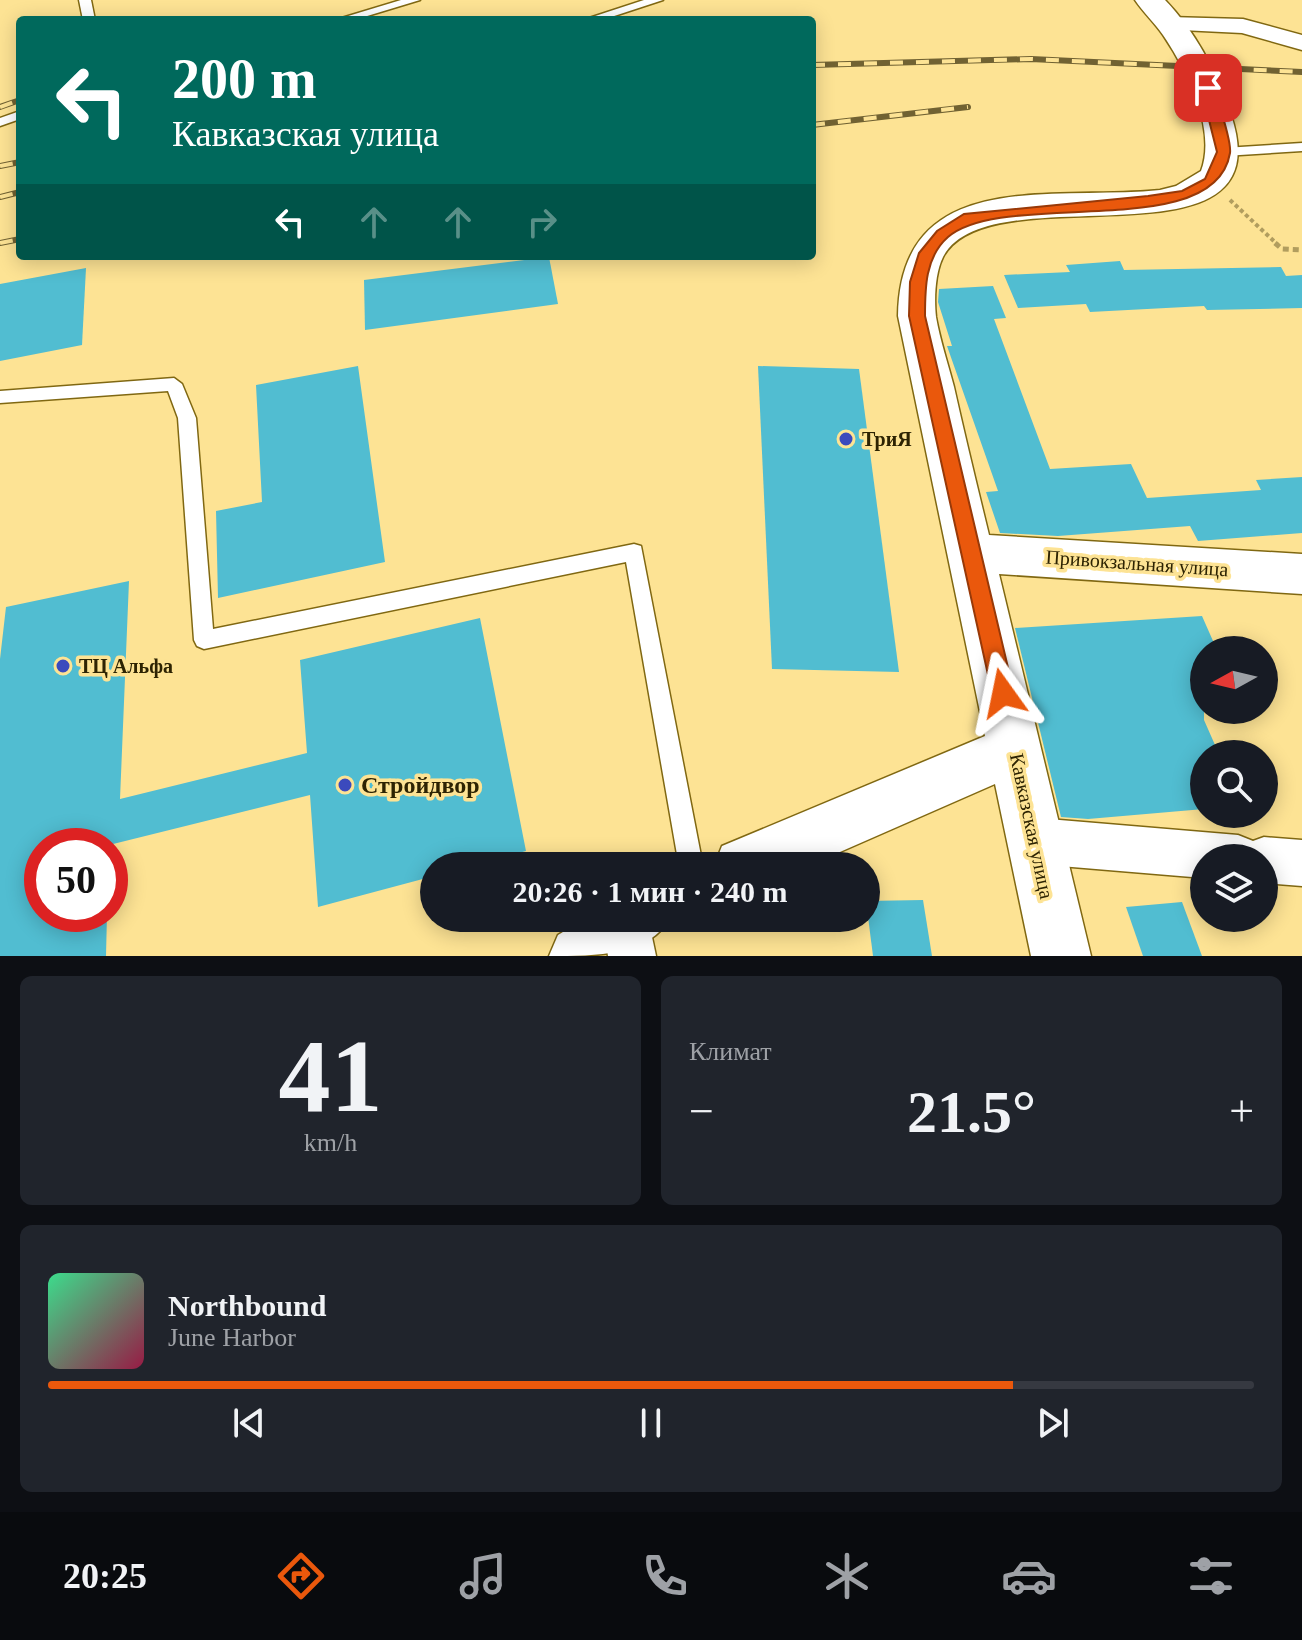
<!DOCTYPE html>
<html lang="ru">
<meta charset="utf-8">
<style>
body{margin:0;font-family:"Times New Roman",serif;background:#20242c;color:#f1f3f6;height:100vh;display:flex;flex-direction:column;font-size:30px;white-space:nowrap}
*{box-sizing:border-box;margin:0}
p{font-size:26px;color:#9ea1a6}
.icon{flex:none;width:44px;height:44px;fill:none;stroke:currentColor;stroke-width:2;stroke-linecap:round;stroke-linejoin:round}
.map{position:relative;height:956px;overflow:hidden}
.details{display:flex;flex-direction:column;gap:20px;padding:20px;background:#0d0f14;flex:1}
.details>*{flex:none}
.banner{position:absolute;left:16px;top:16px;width:800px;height:244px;border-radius:8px;box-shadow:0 4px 20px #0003;background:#00695c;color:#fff;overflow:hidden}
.needle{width:52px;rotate:262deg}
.buttons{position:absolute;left:1190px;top:636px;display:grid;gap:16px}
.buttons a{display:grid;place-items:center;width:88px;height:88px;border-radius:50%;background:#171b24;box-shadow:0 4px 20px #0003;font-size:40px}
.speed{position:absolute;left:24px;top:828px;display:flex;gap:16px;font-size:40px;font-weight:700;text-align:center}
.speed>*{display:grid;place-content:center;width:104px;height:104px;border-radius:50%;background:#171b24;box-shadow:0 4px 20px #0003;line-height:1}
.speed .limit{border:12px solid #d22;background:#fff;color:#111}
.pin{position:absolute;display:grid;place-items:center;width:68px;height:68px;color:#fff;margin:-34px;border-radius:16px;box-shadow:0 4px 12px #0006}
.me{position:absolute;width:88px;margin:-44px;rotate:348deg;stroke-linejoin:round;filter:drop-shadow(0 0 6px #0008)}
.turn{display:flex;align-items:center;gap:28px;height:168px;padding:0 24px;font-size:36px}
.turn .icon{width:104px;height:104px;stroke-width:2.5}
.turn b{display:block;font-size:56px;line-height:68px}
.lanes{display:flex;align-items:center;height:76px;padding:0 24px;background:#0003;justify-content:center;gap:40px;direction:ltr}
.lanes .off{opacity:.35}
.big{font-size:60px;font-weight:700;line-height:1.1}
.details .tile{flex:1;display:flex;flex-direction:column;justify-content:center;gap:12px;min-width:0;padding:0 28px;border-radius:12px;background:#20242c}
.details .dial{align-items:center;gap:0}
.dial b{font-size:104px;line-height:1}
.song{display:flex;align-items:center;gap:24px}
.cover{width:96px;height:96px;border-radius:12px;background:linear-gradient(135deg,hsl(150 70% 55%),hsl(340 70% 35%))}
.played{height:8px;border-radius:4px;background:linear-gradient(90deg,#ea580c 80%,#363941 80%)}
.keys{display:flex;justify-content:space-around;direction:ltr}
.heat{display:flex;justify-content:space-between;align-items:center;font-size:44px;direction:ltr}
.details .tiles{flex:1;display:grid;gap:20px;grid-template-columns:1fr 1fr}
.tile:last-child{grid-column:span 2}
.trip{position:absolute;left:420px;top:852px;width:460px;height:80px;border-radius:40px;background:#171b24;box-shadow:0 4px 20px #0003;font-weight:700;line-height:80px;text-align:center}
.menu{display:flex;height:128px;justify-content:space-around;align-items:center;background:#090b0e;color:#9ea1a6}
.menu .icon{width:56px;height:56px}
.menu .on{color:#ea580c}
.menu b{font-size:36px;color:#f1f3f6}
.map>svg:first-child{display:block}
.building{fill:#51bdd1}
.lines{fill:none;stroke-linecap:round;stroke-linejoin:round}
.lane-casing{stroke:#806812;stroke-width:3}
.street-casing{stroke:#806812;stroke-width:3}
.secondary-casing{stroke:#806812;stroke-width:3}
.path-far1{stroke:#b19d5e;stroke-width:4;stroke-dasharray:4 3;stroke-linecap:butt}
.path{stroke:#b19d5e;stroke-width:5;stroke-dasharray:6 4;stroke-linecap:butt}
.lane{fill:#fff;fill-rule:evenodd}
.street{fill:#fff;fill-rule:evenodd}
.secondary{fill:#fff;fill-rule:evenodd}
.rail-casing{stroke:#716232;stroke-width:6}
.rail{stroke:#fde394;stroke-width:4;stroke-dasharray:13;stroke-linecap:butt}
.route{fill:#ea580c;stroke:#983908;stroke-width:2}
.poi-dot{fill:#3b4abd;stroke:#fde394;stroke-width:3}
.labels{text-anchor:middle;stroke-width:7;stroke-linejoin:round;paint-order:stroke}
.poi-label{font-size:20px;font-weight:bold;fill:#2d2302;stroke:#fde394;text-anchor:start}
.street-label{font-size:20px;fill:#2d2302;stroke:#fde394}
.near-poi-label{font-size:24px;font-weight:bold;fill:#2d2302;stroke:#fde394;text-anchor:start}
</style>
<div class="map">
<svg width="1302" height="956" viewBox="0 0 1302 956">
<rect width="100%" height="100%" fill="#fde394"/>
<g class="building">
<polygon points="549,257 558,304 365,330 364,280"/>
<polygon points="1120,261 1124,270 1281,267 1286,276 1302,275 1302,308 1207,310 1204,306 1090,312 1086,304 1018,308 1004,275 1070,272 1066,265"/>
<polygon points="86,268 82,345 0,361 0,284"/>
<polygon points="993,286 1006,318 994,319 1050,469 1131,464 1147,498 1261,490 1256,480 1302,477 1302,533 1198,541 1190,526 1058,536 1000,533 986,492 998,491 947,346 952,346 938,302 939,289"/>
<polygon points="358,366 385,562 218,598 216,511 262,502 256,385"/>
<polygon points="758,366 859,369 899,672 772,669"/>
<polygon points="129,581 120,799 307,753 300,660 480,618 526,851 471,866 434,866 434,876 318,907 310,795 105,846 42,846 42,914 107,914 106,956 0,956 0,659 6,607"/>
<polygon points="1202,616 1217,650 1204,650 1204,720 1219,754 1204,754 1204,809 1088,819 1061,817 1015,628"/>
<polygon points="923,900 932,956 873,956 866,901"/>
<polygon points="1182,902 1202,956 1143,956 1126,907"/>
</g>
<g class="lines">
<defs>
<g id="lane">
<polygon points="79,0 91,0 95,20 83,20"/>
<polygon points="401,0 420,0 354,20 335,20"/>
<polygon points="644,0 663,0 602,20 583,20"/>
<polygon points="20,111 20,119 0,126 0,118"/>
<polygon points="1302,143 1302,151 1224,156 1217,152 1224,148"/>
<polygon points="174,378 182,384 196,418 213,629 634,544 641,546 703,866 679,866 626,562 204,649 197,646 194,640 178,418 168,391 0,403 0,391"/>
</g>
<g id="street">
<polygon points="1169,17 1243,19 1302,35 1302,50 1242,33 1161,29 1157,24"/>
<polygon points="1036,818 1238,835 1253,841 1264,837 1302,840 1302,886 1264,883 1264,858 1204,858 1204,878 1036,864 1020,857 1013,841 1020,825"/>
<polygon points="606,918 648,918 656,956 608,956 603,926"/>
</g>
<g id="secondary">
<path d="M1135 0H1165C1196 32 1217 73 1231 115 1286 279 989 169 943 257 935 273 934 299 936 317 940 340 948 364 954 387 965 436 977 486 989 535L1302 554V594L999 574 1091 956H1031L995 784 808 866H714L722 846 985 736 898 316C900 165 1054 201 1160 190L1176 186 1201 171C1217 129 1186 69 1163 35 1154 22 1143 12 1135 0Z"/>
<path d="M586 918H670C649 956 597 956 549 956L558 935Z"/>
</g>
</defs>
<use href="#lane" class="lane-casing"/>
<use href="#street" class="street-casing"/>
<use href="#secondary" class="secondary-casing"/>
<polyline class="path-far1" points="1230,200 1278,245"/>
<polyline class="path" points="1275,243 1282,249 1302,250"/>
<use href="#lane" class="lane"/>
<use href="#street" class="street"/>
<use href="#secondary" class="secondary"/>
<defs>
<g id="rail">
<polyline points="812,65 1031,59 1302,72"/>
<polyline points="0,107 20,100"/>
<polyline points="812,125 968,107"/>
<polyline points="0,166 20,162"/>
<polyline points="0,197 20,192"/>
<polyline points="0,243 20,239"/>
</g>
</defs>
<use href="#rail" class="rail-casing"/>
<use href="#rail" class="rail"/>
</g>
<path class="route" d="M1208 84 1214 88C1218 103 1232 140 1230 153 1215 244 1005 188 948 237 925 257 925 289 925 316L1014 693 1010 700 1003 703 996 700 992 693 909 316 910 282 919 253 937 231 964 214 1148 196 1182 191 1205 179 1217 152 1201 88Z"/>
<g class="poi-dot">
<circle cx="846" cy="439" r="8"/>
<circle cx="63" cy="666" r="8"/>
<circle cx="345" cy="785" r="8"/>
</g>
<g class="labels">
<g class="poi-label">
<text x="862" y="446">ТриЯ</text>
<text x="79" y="673">ТЦ Альфа</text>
</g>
<g class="street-label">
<text transform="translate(1137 563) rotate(4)" y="7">Привокзальная улица</text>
<text transform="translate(1032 826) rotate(78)" y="7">Кавказская улица</text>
</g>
<g class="near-poi-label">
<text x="361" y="793">Стройдвор</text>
</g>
</g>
</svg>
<div class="buttons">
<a><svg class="needle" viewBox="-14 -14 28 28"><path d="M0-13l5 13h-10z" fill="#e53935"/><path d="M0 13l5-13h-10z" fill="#9ea1a6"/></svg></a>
<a><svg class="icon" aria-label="search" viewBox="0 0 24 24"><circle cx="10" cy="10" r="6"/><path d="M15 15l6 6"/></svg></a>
<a><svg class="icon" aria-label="layers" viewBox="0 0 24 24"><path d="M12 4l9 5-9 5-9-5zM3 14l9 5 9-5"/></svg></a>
</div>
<div class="speed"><div class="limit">50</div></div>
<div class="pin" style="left:1208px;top:88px;background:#d93025"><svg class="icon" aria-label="arrive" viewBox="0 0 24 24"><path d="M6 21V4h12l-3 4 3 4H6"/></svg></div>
<svg class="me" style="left:1003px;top:693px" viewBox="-20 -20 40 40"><path d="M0-17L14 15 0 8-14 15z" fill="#ea580c" stroke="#fff" stroke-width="4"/></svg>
<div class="trip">20:26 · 1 мин · 240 m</div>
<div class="banner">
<div class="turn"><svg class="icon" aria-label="left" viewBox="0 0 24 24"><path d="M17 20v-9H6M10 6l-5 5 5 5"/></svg><div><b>200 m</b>Кавказская улица</div></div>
<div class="lanes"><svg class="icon" aria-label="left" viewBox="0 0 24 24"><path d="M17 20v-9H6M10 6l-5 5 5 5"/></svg><svg class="icon off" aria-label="ahead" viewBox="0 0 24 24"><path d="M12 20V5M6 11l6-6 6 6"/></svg><svg class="icon off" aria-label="ahead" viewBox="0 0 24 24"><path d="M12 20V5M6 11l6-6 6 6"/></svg><svg class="icon off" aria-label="right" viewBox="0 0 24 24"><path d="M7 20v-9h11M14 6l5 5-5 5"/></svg></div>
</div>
</div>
<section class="details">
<div class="tiles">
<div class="tile dial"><b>41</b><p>km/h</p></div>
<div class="tile"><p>Климат</p>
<div class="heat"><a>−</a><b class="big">21.5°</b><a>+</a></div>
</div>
<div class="tile">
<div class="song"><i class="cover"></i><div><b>Northbound</b><p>June Harbor</p></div></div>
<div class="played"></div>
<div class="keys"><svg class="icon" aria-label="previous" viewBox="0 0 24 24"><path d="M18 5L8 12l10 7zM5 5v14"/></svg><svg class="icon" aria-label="pause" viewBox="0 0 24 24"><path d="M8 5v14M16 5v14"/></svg><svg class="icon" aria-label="next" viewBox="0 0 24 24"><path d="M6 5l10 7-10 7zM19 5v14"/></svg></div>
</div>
</div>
</section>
<nav class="menu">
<b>20:25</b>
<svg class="icon on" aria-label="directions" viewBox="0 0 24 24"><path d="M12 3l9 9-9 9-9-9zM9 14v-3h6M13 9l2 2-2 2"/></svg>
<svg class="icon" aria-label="music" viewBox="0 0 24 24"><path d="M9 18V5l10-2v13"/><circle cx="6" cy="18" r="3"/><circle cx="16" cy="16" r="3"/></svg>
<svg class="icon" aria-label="phone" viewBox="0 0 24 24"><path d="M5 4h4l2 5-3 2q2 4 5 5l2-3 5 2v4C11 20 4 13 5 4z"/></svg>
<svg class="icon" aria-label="climate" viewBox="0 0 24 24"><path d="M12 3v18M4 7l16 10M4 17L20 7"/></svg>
<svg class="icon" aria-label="car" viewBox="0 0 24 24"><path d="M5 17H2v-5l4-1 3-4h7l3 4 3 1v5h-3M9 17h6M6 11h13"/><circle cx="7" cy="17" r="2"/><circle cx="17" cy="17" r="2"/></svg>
<svg class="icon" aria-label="filters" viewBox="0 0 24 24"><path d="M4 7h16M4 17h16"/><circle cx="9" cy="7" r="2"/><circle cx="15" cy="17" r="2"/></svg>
</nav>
